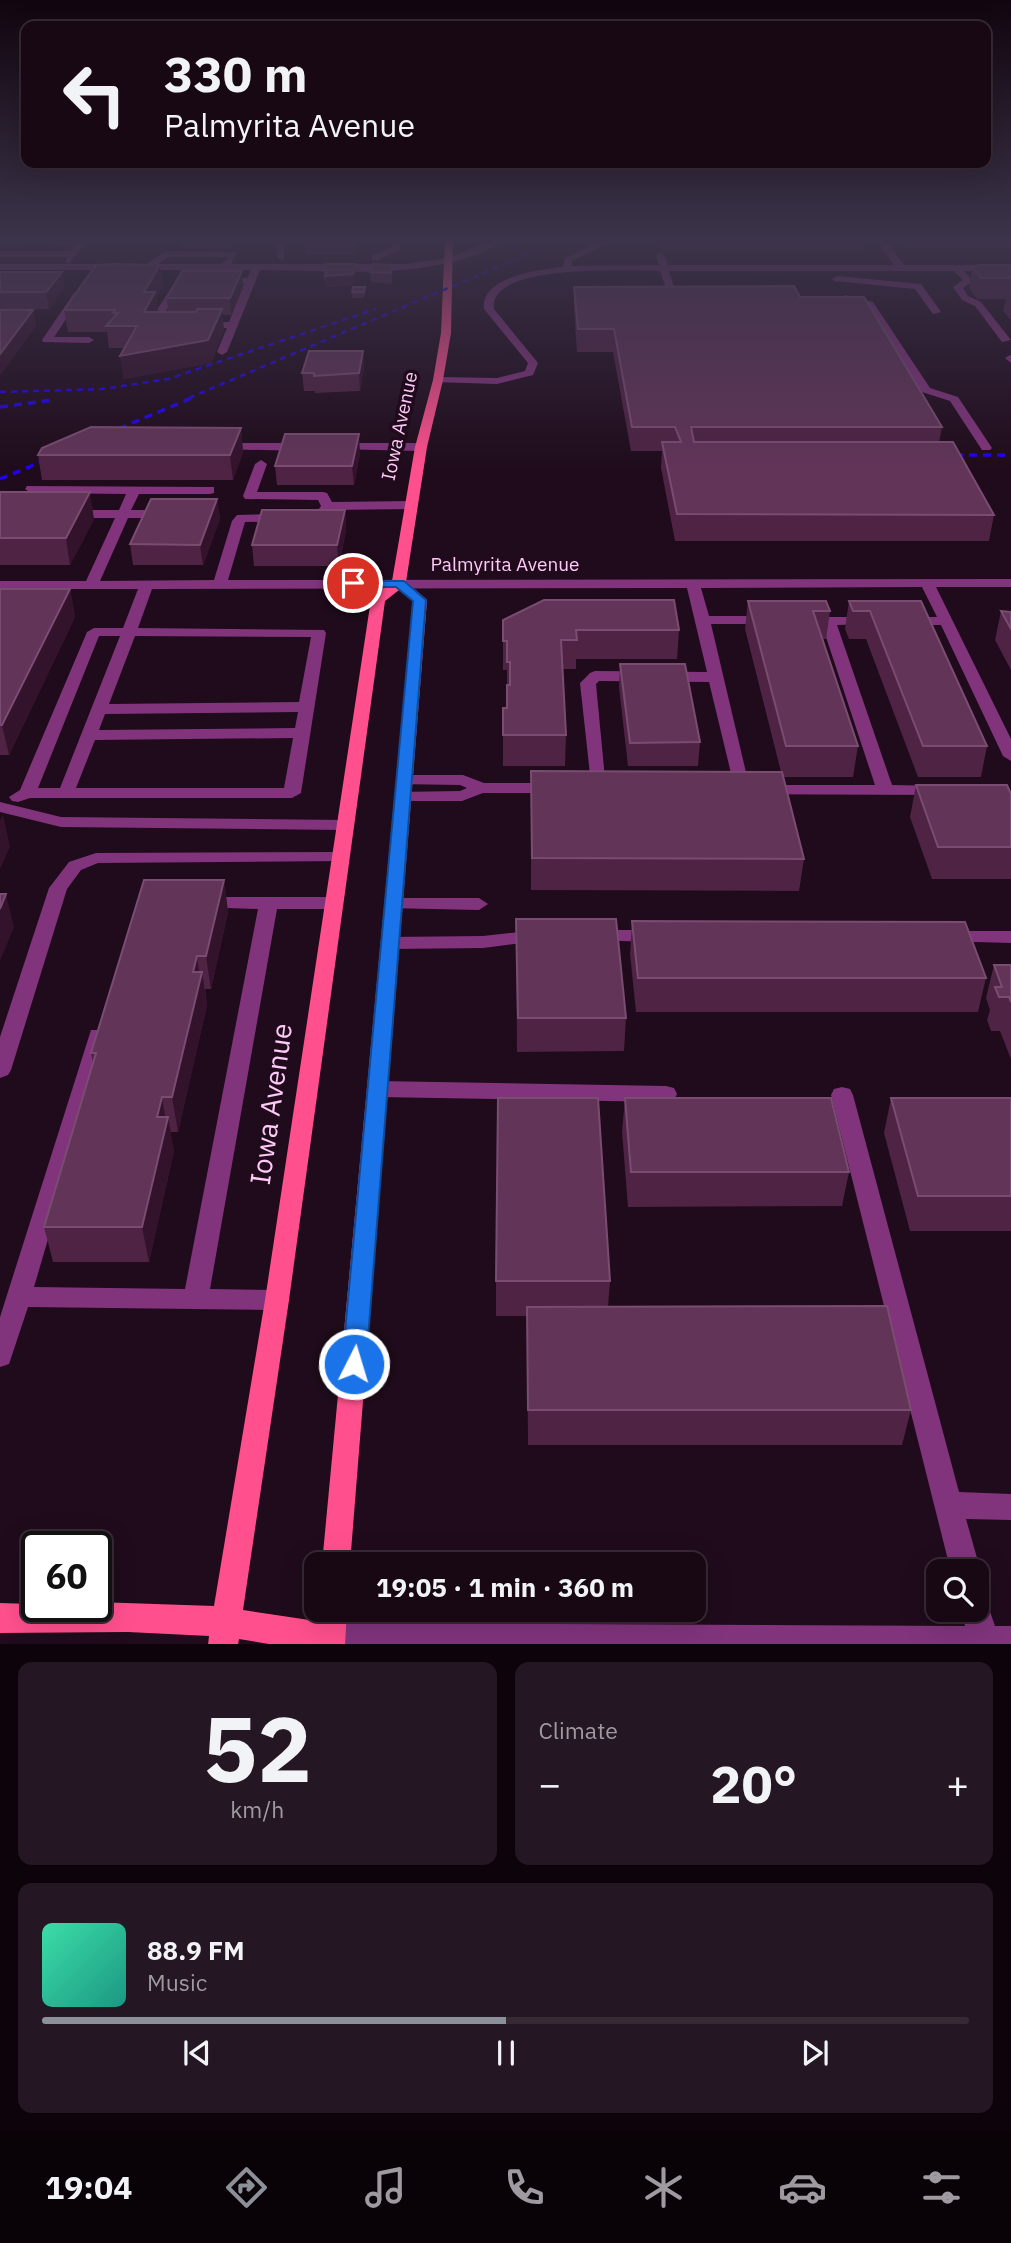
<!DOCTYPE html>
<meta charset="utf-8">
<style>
body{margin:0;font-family:"IBM Plex Sans",sans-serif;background:#241622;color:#f1f3f6;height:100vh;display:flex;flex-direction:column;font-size:26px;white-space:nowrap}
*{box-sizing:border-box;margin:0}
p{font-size:23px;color:#9e9aa0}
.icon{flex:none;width:38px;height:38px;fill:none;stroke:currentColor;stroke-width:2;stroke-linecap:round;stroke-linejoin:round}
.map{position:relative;height:1644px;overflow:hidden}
.sheet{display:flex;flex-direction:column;gap:18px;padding:18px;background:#0d040b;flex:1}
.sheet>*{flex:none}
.banner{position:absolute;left:21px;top:21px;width:970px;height:147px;border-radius:14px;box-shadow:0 7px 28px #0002,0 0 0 2px #362934;background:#170814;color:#f1f3f6;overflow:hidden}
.tools{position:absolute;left:926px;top:1559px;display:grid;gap:14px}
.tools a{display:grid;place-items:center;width:63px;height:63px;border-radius:14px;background:#170814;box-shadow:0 7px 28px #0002,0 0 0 2px #362934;font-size:35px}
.speed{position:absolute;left:21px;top:1531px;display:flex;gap:14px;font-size:35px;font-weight:700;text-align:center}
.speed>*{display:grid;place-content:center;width:91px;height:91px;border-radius:50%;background:#170814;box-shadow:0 7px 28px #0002,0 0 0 2px #362934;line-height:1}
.speed .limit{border:4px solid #111;border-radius:10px;background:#fff;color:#111}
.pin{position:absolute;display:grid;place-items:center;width:60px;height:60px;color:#fff;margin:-30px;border:4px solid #fff;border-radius:50%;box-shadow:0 2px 7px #0007}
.me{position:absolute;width:77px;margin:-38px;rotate:5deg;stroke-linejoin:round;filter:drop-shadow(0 0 5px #0008)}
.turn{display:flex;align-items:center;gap:24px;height:147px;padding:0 28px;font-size:32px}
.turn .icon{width:91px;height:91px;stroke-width:2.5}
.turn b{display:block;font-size:49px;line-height:60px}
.big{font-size:52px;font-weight:700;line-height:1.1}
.sheet .widget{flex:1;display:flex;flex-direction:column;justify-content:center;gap:10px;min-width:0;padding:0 24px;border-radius:14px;background:#241622}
.sheet .dial{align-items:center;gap:0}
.dial b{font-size:91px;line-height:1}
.song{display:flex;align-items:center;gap:21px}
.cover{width:84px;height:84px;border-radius:10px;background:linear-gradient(135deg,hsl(160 70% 55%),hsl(170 70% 35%))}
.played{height:7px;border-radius:4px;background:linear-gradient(90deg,#8c9099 50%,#362934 50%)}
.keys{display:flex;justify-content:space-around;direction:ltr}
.heat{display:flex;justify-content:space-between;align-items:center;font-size:38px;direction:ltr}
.sheet .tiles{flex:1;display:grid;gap:18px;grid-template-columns:1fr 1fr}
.widget:last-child{grid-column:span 2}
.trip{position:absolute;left:304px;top:1552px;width:402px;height:70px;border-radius:14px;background:#170814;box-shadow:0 7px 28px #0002,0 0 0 2px #362934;font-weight:700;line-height:70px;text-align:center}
.menu{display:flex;height:112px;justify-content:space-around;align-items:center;background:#090308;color:#9e9aa0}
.menu .icon{width:49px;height:49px}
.menu .on{color:#8c9099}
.menu b{font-size:32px;color:#f1f3f6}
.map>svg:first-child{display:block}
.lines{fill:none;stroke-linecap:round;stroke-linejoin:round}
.minor{fill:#81347c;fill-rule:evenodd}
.major{fill:#ff508d;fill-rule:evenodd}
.rail-far1{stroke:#1f00f4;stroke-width:2.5;stroke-dasharray:6 5;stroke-linecap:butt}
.rail{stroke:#1f00f4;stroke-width:3.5;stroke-dasharray:8 6;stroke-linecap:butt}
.wall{fill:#4e2344}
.shaded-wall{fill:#33122c}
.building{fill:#613458;stroke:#7a4c71;stroke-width:2}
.route{fill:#1a73e8;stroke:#114b97;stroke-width:2}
.labels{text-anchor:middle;stroke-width:7;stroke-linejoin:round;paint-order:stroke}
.far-street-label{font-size:19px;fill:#ffc9f7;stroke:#1f0b1b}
.near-street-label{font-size:28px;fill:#ffc9f7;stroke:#1f0b1b}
</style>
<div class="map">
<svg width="1011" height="1645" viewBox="0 0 1011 1645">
<rect width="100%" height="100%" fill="#1f0b1b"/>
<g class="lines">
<g class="minor">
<polygon points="50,238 85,243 69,264 65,261 68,257 0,257 0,251 71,251 75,246 50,245"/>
<polygon points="277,238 285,238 284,260 277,258"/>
<polygon points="395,238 403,238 400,249 378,260 372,260 372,256 393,246"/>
<path d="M498 238H511C438 283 342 270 260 270L227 352 222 355 217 352 227 328H201L196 325 201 322H229L244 284H220L215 281 220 278H247L251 270H0V264H147L166 251 237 252 231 264H406L448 258ZM168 257H228L222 264H158Z"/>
<path d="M606 238H618L572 261V266L659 265 656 255 660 252 664 255 668 265H894L875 238H884L904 265H1011V271H964L973 281 963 288 968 296 981 302 1011 340 1002 342 975 306 962 300 953 287 963 280 954 271H669L676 293 689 298 684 301 669 297 660 271C632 271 487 262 494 309L538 363 533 375 497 384 434 382 433 380 438 377 497 378 525 371 528 363 484 309C480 277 540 269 563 267L565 258Z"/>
<polygon points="837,276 921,284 941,312 933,314 915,289 834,281 832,279"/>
<polygon points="176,280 184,282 160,321 167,324 162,327 150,326 148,324"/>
<polygon points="77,292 82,295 54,337 89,337 94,340 89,343 43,342 42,340 74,293"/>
<polygon points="845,295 873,302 930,388 958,397 992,448 990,450 982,450 950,401 922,392 867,306 842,300 840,298"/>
<polygon points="1010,355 1011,355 1011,363 1005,358"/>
<polygon points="220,443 304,443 310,447 304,451 216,449 216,445"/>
<polygon points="336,443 421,443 427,447 421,451 332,449 332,445"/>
<path d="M261 460 267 464 257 492H323L327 493 332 502 411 501 417 505 411 509 331 510 325 520 320 521 245 522 228 580 1011 579V587H936L1011 739V761L1003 756 941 625H907L900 621 907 617H937L922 587 701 588 709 616H770L777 620 770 624H711L749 785H875L822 625H805L798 621 805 617H868L875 621 873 624 837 625 892 785 945 786 948 790 945 794 939 795 736 794 709 682 599 681 596 684 606 789 598 794 592 793 580 683 590 673 595 671 707 672 687 588 152 589 138 628 324 630 326 633 301 793 292 798H30L18 802 12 801 9 797 20 790 87 632 94 628H123L138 589H0V581H86L115 518H69L63 514 69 510H119L126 494 31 493 25 489 27 486 214 487V493L210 494H139L131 510H167L173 514 167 518H128L100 581 214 580 232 521 237 515 316 513 321 506 318 500 245 499 243 496 255 464ZM99 636H120L60 788H38ZM135 636 311 637 299 702 109 704ZM298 712 295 728 99 730 105 714ZM293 738 284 788H76L95 740Z"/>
<polygon points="404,775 463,775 484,783 553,783 561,788 553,793 483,793 462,801 403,801 397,800 394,796 397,792 460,791 467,788 460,785 398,784 396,780"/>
<polygon points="0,802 61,817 344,820 353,825 344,830 61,827 0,812"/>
<polygon points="340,852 346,853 349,857 346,861 98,863 81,870 67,889 11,1070 8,1075 0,1078 0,1037 49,888 69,862 96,853"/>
<polygon points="204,897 333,897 342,903 333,909 277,909 210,1289 277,1290 286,1293 289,1300 286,1307 277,1310 28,1307 9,1364 0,1367 0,1317 91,1030 105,1030 108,1035 34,1287 185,1289 258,909 197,907 195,903"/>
<polygon points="394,898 479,898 488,904 479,910 387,908 385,904"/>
<polygon points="539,930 546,932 549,936 546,940 483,948 391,949 381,943 391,937 483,936"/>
<polygon points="595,930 654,930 664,936 654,942 588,940 585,936 588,932"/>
<polygon points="948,931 1011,931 1011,943 941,941 938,937"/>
<polygon points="378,1081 666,1086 674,1088 677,1094 674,1100 666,1102 378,1097 370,1095 367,1089 370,1083"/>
<polygon points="842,1087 850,1089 853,1095 959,1492 1011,1494 1011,1520 966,1519 981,1572 976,1581 976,1572 951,1572 831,1095 834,1089"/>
<polygon points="976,1595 986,1600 995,1626 1011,1626 1011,1645 318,1645 315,1638 319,1627 330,1623 965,1626 961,1610 976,1610"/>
</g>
<polygon class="major" points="445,238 453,238 451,333 443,380 427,447 406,582 427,600 350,1564 322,1564 413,601 399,590 385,601 289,1300 243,1610 316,1621 317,1610 347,1610 345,1645 275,1645 239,1639 238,1645 208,1645 209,1636 128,1632 0,1633 0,1603 96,1606 96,1602 214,1606 265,1300 371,599 392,581 415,447 433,380 441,333"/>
<g class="rail-far1">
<polyline points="0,392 102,389 168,379 376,309"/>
<polyline points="189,398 566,238"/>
</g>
<g class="rail">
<polyline points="0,407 52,400"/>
<polyline points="106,434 194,397"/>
<polyline points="941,455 1011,455"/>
<polyline points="0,479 58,455"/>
</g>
</g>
<g class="wall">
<polygon points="0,238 36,238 29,247 0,247"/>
<polygon points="180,238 236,238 231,249 181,249"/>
<polygon points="295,238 356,240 357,250 355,255 306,255 305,245 295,245"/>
<polygon points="370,238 391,238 390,242 370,242"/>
<polygon points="657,238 867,238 865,251 660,251"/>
<polygon points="895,238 1011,238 1011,249 902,249"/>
<polygon points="356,264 356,274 353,285 326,287 326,281 324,281 323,270"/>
<polygon points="392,265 392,284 371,282 370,272"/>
<polygon points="1011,265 1011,320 1003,311 1006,299 977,299 969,288 972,267"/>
<polygon points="0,272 64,288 49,309 0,309"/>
<polygon points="163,285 156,298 158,312 168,312 167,298 243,287 231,315 222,315 224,331 211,363 124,379 120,356 124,348 109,348 107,332 68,332 64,310"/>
<polygon points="574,287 800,297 942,427 939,442 994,515 989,541 675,541 661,468 662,451 631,451 613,352 577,352 574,308"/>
<polygon points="352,292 365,293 364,298 352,298"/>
<polygon points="363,351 364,368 360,391 315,393 315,391 304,391 302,373"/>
<polygon points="241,428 243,452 233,480 42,480 38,455"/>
<polygon points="360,453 354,485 277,485 275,466"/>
<polygon points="0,492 94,519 70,565 0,565"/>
<polygon points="217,499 220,519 203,565 133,565 130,544"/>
<polygon points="345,510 346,530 339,566 254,566 252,545"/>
<polygon points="0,589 70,589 75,617 9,755 0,755"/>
<polygon points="748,601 830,611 826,639 822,639 858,746 853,777 784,777 804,859 799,891 531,890 531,771 781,772 745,629"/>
<polygon points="849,601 921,601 987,746 981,777 918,777 866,639 849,639 845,629"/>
<polygon points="1001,611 1011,612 1011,670 995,640"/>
<polygon points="503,620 679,630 677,659 576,659 576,669 562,669 566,735 565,766 503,766 503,708 507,708 507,670 503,670"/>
<polygon points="620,664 700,742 698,766 628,766 619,687"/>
<polygon points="916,785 1011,794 1011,879 932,879 910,817"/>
<polygon points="224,880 228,912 211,989 205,989 207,1005 178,1132 170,1132 174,1151 149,1262 53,1262 44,1227 93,1064 91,1053"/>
<polygon points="516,919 626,1018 624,1051 517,1052"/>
<polygon points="632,921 986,978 978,1012 636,1012 630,954"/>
<polygon points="994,965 1011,965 1011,1059 1000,1031 991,1031 987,1020 990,1010 986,998"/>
<polygon points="625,1098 849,1172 842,1206 628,1207 622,1132"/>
<polygon points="891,1098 1011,1098 1011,1231 910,1231 884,1133"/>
<polygon points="496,1281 610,1281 608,1307 911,1410 902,1445 528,1445 527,1316 496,1316"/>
</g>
<g class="shaded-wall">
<polygon points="27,238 36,238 29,247"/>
<polygon points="230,238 236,238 231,249"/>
<polygon points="356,264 356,274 353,285 326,287 325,276"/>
<polygon points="160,265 163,285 156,298 158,313 144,312 144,292"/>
<polygon points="242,271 243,287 231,315 230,298"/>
<polygon points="62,272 64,288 49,309 46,292"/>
<polygon points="222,309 224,331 211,363 124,379 120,356"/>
<polygon points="33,310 36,326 0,376 0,354"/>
<polygon points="363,351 364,368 360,391 359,373"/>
<polygon points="241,428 243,452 233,480 230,455"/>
<polygon points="359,434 360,453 354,485 352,466"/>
<polygon points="90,492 94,519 70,565 66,538"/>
<polygon points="217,499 220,519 203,565 200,545"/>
<polygon points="345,510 346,530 339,566 337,545"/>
<polygon points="70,589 75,617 9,755 2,725"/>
<polygon points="3,815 10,847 0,869 0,820"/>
<polygon points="224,880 228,912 211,989 206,956"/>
<polygon points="6,894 14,927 0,961 0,909"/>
<polygon points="197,956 200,979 202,972 207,1005 178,1132 172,1097 193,972"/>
<polygon points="162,1097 166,1122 168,1117 174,1151 149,1262 142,1227 157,1117"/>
</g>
<g class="building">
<polygon points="307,240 356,240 355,245 305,245"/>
<polygon points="113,264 160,265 144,292 155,292 144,312 196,312 197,309 222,309 208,340 120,356 137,326 106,326 118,313 113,313 115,310 64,310 96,265"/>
<polygon points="326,264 356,264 353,274 325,276 327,270 323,270"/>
<polygon points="373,264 392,265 391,273 370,272"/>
<polygon points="979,265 1011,265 1011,278 981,278 972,267"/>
<polygon points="182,271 242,271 230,298 167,298"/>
<polygon points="0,272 62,272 46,292 0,292"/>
<polygon points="794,286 800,297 864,297 942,427 691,427 694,442 953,442 994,515 677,514 662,442 681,442 675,427 632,427 614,329 578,329 574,287"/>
<polygon points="353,287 365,287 364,292 352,292"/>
<polygon points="0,310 33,310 0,354"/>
<polygon points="309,351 363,351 359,373 314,376 314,373 302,373"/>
<polygon points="91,427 241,428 230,455 38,455 42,448"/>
<polygon points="285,434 359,434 352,466 275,466"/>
<polygon points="0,492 90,492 66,538 0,538"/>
<polygon points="151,499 217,499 200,545 130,544"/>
<polygon points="262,510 345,510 337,545 252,545"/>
<polygon points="0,589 70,589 2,725 0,725"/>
<polygon points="544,600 674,600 679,630 576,630 577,640 561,640 566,735 503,735 503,708 507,708 507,685 510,685 510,662 507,662 507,641 503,641 503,620"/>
<polygon points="748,601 826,601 830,611 813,611 858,746 786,746"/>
<polygon points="849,601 921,601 987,746 923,746 870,611 853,611"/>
<polygon points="1001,611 1011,612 1011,629"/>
<polygon points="620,664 685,664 700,742 630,743"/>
<polygon points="531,771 782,772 804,859 532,858"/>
<polygon points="916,785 1007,785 1011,794 1011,847 938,847"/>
<polygon points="144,880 224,880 206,956 197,956 193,972 202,972 172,1097 162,1097 157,1117 168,1117 142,1227 44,1227 96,1053 91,1053"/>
<polygon points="0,894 6,894 0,909"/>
<polygon points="516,919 616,919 626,1018 518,1018"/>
<polygon points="632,921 965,922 986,978 638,978"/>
<polygon points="994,965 1011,965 1011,1002 1009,997 999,997 995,987 1002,987"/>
<polygon points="498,1098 598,1098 610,1281 496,1281"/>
<polygon points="625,1098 831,1098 849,1172 631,1172"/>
<polygon points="891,1098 1011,1098 1011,1196 918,1196"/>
<polygon points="887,1306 911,1410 528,1410 527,1307"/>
</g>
<linearGradient id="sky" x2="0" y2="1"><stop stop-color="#11060f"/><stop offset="0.51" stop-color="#3c344a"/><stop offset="1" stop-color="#3c344a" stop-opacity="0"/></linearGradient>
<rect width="1011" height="469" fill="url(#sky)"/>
<polygon class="route" points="349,581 404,581 426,600 366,1364 362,1371 354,1374 346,1371 342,1364 413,601 396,587 353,587 347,583"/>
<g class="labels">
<g class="far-street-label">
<text transform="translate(399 426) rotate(-78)" y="7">Iowa Avenue</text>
<text x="505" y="571">Palmyrita Avenue</text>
</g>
<g class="near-street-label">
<text transform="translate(271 1104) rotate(-82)" y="10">Iowa Avenue</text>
</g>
</g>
</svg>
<div class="tools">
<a><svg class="icon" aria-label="search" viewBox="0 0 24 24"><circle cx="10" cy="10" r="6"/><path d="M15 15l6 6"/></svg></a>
</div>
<div class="speed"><div class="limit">60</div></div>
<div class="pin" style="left:353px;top:583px;background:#d93025"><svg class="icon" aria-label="arrive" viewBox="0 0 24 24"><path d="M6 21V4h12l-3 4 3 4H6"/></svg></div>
<svg class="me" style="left:354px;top:1364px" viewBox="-20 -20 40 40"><circle r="17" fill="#1a73e8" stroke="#fff" stroke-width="3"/><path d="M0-11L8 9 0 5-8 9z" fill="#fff"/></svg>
<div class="trip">19:05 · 1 min · 360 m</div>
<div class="banner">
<div class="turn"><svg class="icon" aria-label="left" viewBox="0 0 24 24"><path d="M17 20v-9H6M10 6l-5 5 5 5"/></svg><div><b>330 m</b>Palmyrita Avenue</div></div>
</div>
</div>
<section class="sheet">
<div class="tiles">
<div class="widget dial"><b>52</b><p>km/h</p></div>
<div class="widget"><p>Climate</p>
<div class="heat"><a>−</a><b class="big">20°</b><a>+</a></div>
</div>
<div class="widget">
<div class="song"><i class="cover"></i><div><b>88.9 FM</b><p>Music</p></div></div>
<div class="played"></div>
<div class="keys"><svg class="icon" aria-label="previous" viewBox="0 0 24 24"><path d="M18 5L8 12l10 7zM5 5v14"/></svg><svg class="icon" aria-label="pause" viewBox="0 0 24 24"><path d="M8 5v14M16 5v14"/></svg><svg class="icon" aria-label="next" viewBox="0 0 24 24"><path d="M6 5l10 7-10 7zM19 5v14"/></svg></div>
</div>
</div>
</section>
<nav class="menu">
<b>19:04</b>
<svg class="icon on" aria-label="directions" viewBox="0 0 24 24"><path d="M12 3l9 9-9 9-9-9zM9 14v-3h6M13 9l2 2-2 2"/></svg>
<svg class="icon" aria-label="music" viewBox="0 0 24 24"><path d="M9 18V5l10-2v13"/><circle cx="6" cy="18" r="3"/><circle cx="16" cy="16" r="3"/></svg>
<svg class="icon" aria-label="phone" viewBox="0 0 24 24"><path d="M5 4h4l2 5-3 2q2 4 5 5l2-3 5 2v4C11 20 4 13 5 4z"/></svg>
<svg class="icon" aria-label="climate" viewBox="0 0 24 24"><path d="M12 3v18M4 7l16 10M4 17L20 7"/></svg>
<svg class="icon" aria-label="car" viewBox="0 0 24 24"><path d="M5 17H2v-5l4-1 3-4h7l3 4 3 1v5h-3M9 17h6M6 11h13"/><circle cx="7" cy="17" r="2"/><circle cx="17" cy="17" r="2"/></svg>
<svg class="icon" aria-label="filters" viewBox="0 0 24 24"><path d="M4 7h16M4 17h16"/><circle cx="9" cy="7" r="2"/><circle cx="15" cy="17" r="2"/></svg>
</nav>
